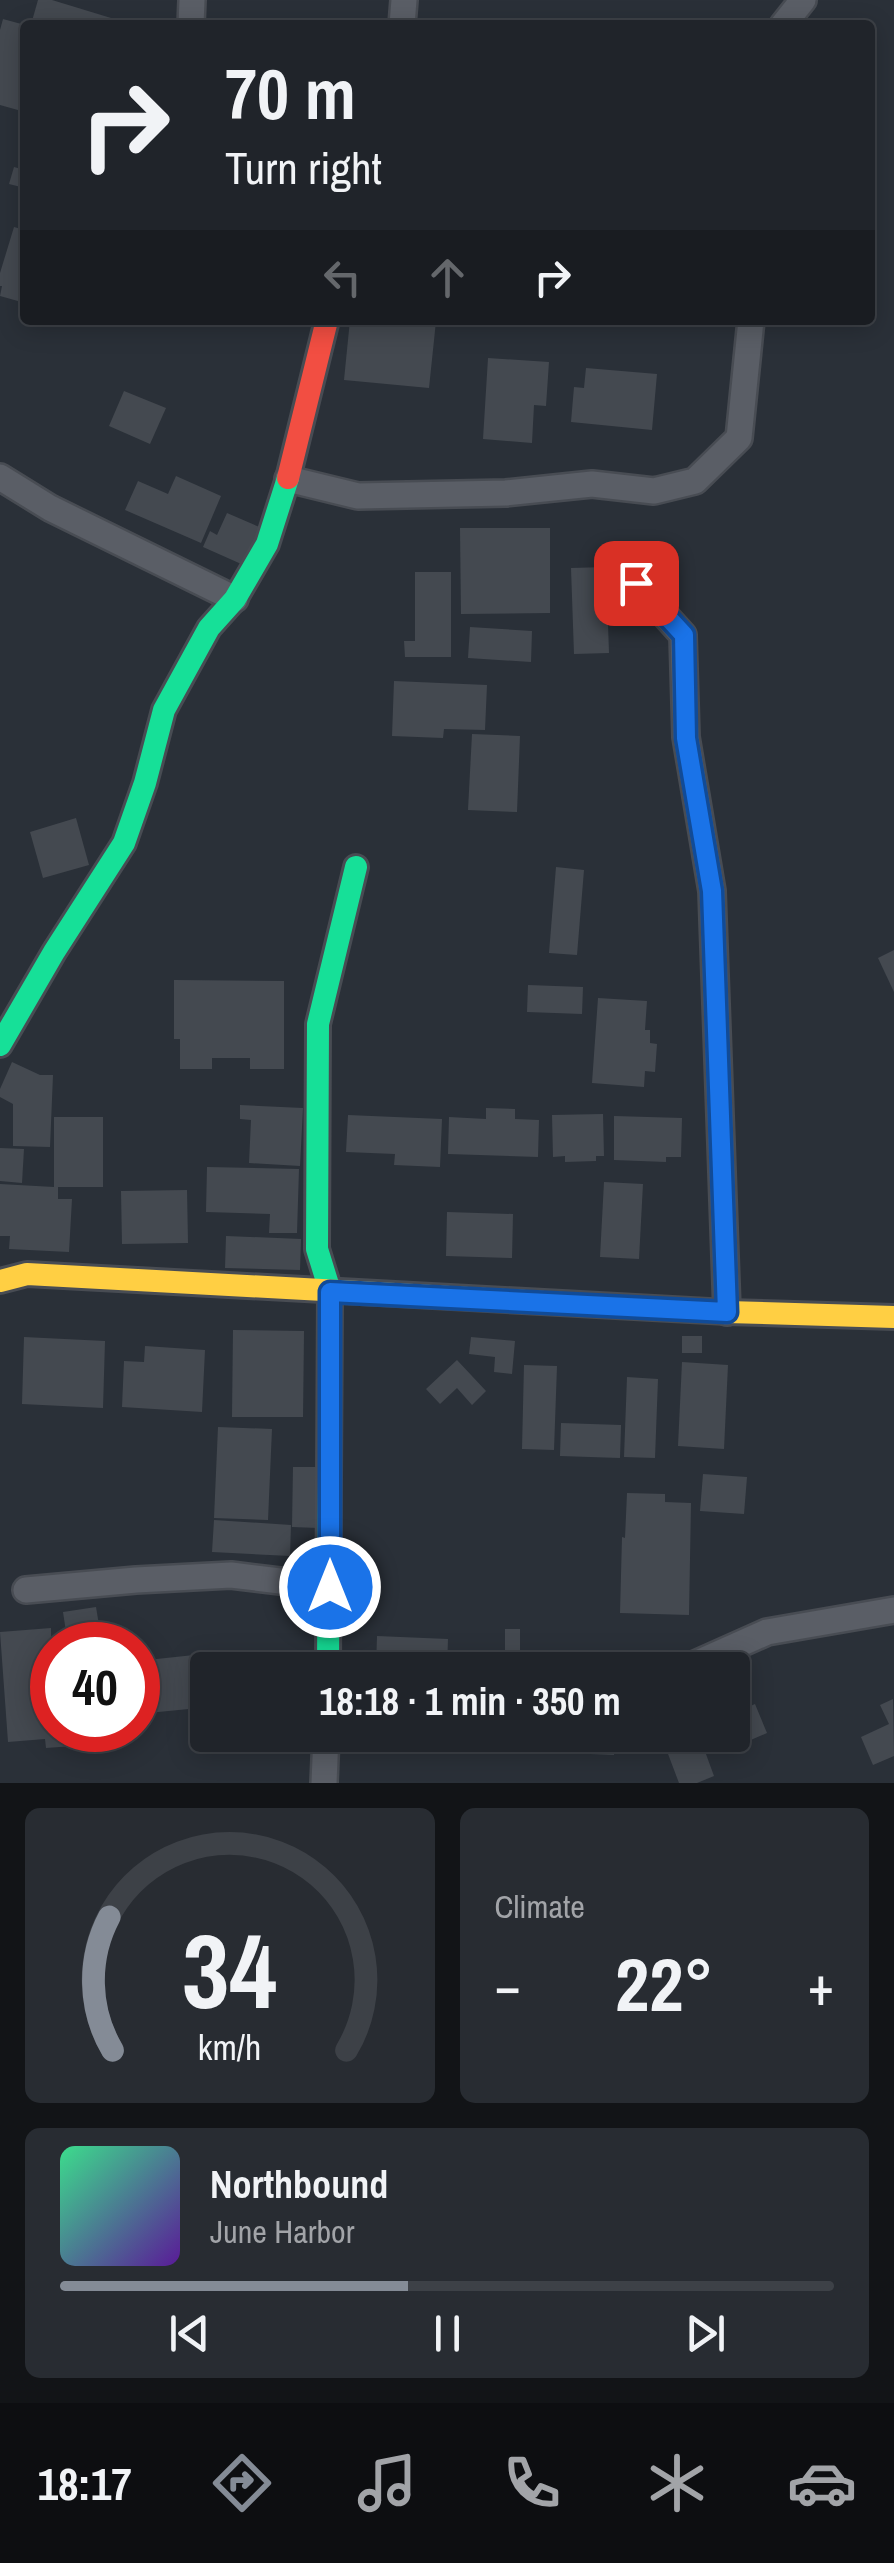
<!DOCTYPE html>
<meta charset="utf-8">
<style>
body{margin:0;font-family:"Archivo Narrow",sans-serif;background:#282c32;color:#f1f3f6;height:100vh;display:flex;flex-direction:column;font-size:38px;white-space:nowrap}
*{box-sizing:border-box;margin:0}
p{font-size:32px;color:#a2a4a8}
.icon{flex:none;width:55px;height:55px;fill:none;stroke:currentColor;stroke-width:2;stroke-linecap:round;stroke-linejoin:round}
.map{position:relative;height:1783px;overflow:hidden}
.sheet{display:flex;flex-direction:column;gap:25px;padding:25px;background:#121417;flex:1}
.sheet>*{flex:none}
.banner{position:absolute;left:20px;top:20px;width:855px;height:305px;border-radius:10px;box-shadow:0 5px 25px #0003,0 0 0 2px #3d4147;background:#20242a;color:#f1f3f6;overflow:hidden}
.speed{position:absolute;left:30px;top:1622px;display:flex;gap:20px;font-size:50px;font-weight:700;text-align:center}
.speed>*{display:grid;place-content:center;width:130px;height:130px;border-radius:50%;background:#20242a;box-shadow:0 5px 25px #0003,0 0 0 2px #3d4147;line-height:1}
.speed .limit{border:15px solid #d22;background:#fff;color:#111}
.pin{position:absolute;display:grid;place-items:center;width:85px;height:85px;color:#fff;margin:-42px;border-radius:20px;box-shadow:0 5px 15px #0006}
.me{position:absolute;width:110px;margin:-55px;rotate:0deg;stroke-linejoin:round;filter:drop-shadow(0 0 8px #0008)}
.turn{display:flex;align-items:center;gap:35px;height:210px;padding:0 40px;font-size:45px}
.turn .icon{width:130px;height:130px;stroke-width:2.5}
.turn b{display:block;font-size:70px;line-height:85px}
.lanes{display:flex;align-items:center;height:95px;padding:0 40px;background:#0003;justify-content:center;gap:50px;direction:ltr}
.lanes .off{opacity:.35}
.big{font-size:75px;font-weight:700;line-height:1.1}
.sheet .card{flex:1;display:flex;flex-direction:column;justify-content:center;gap:15px;min-width:0;padding:0 35px;border-radius:15px;background:#282c32}
.sheet .dial{align-items:center;gap:0}
.dial svg{height:260px;overflow:visible;fill:none;stroke:#3d4147;stroke-width:7;stroke-linecap:round;text-anchor:middle}
.dial text{fill:#f1f3f6;stroke:none}
.song{display:flex;align-items:center;gap:30px}
.cover{width:120px;height:120px;border-radius:15px;background:linear-gradient(135deg,hsl(150 70% 55%),hsl(270 70% 35%))}
.played{height:10px;border-radius:5px;background:linear-gradient(90deg,#848b96 45%,#3d4147 45%)}
.keys{display:flex;justify-content:space-around;direction:ltr}
.heat{display:flex;justify-content:space-between;align-items:center;font-size:55px;direction:ltr}
.sheet .tiles{flex:1;display:grid;gap:25px;grid-template-columns:1fr 1fr}
.card:last-child{grid-column:span 2}
.trip{position:absolute;left:190px;top:1652px;width:560px;height:100px;border-radius:10px;background:#20242a;box-shadow:0 5px 25px #0003,0 0 0 2px #3d4147;font-weight:700;line-height:100px;text-align:center}
.tabs{display:flex;height:160px;justify-content:space-around;align-items:center;background:#0d0e11;color:#a2a4a8}
.tabs .icon{width:70px;height:70px}
.tabs .current{color:#848b96}
.tabs b{font-size:45px;color:#f1f3f6}
.map>svg:first-child{display:block}
.building{fill:#444950}
.lines{fill:none;stroke-linecap:round;stroke-linejoin:round}
.street-casing{stroke:#484c53;stroke-width:30}
.fast-casing{stroke:#484c53;stroke-width:28}
.slow-casing{stroke:#484c53;stroke-width:28}
.jam-casing{stroke:#484c53;stroke-width:28}
.street{stroke:#5a5e66;stroke-width:25}
.fast{stroke:#16e098;stroke-width:22}
.slow{stroke:#ffcf43;stroke-width:22}
.jam{stroke:#f24e42;stroke-width:22}
.route-casing{stroke:#114b97;stroke-width:25}
.route{stroke:#1a73e8;stroke-width:18}
</style>
<div class="map">
<svg width="894" height="1783" viewBox="0 0 894 1783">
<rect width="100%" height="100%" fill="#2a3038"/>
<g class="building">
<polygon points="38,0 52,0 134,25 45,25 32,21"/>
<polygon points="3,19 25,25 25,112 0,105 0,30"/>
<polygon points="14,167 25,170 25,188 9,184"/>
<polygon points="14,227 25,230 25,303 0,296 2,286 0,286 0,273"/>
<polygon points="350,320 436,321 429,388 344,380"/>
<polygon points="488,358 549,362 546,406 534,405 532,443 483,439"/>
<polygon points="586,368 657,374 652,430 571,422 574,387 584,388"/>
<polygon points="124,391 166,408 150,444 109,426"/>
<polygon points="176,476 221,496 201,543 125,510 138,481 168,494"/>
<polygon points="227,513 264,529 248,567 203,547 210,531 217,535"/>
<polygon points="460,528 550,528 550,613 461,614"/>
<polygon points="606,567 609,653 574,654 571,568"/>
<polygon points="415,572 451,572 451,657 405,657 404,641 415,641"/>
<polygon points="470,627 532,631 531,662 468,658"/>
<polygon points="394,681 487,685 485,730 444,729 443,738 392,736"/>
<polygon points="472,734 520,736 517,812 468,810"/>
<polygon points="76,818 89,865 43,878 30,832"/>
<polygon points="556,867 584,870 577,955 549,953"/>
<polygon points="894,950 894,992 878,958"/>
<polygon points="174,980 284,981 284,1069 250,1069 250,1058 212,1058 212,1069 180,1069 180,1039 174,1039"/>
<polygon points="528,985 583,987 582,1014 527,1012"/>
<polygon points="598,998 647,1001 645,1030 650,1030 650,1043 657,1044 655,1072 645,1071 644,1087 592,1083"/>
<polygon points="12,1062 40,1075 53,1075 50,1147 13,1146 13,1104 0,1097 0,1089"/>
<polygon points="240,1105 303,1108 300,1166 249,1163 251,1120 240,1119"/>
<polygon points="486,1108 515,1109 515,1119 539,1120 538,1157 448,1154 449,1117 486,1119"/>
<polygon points="603,1114 604,1156 596,1156 596,1161 565,1162 565,1156 553,1157 552,1115"/>
<polygon points="348,1115 442,1119 440,1167 394,1165 395,1154 346,1152"/>
<polygon points="614,1116 682,1118 681,1157 666,1157 666,1162 614,1160"/>
<polygon points="54,1117 103,1117 103,1187 58,1187 58,1199 72,1199 69,1252 9,1249 10,1236 0,1236 0,1184 54,1187"/>
<polygon points="0,1148 24,1149 22,1183 0,1181"/>
<polygon points="207,1167 299,1169 297,1233 269,1233 270,1214 206,1212"/>
<polygon points="604,1182 643,1184 639,1259 600,1257"/>
<polygon points="187,1190 188,1243 122,1244 121,1191"/>
<polygon points="447,1212 513,1214 512,1258 446,1256"/>
<polygon points="226,1236 301,1239 300,1270 225,1268"/>
<polygon points="233,1330 304,1331 303,1417 232,1417"/>
<rect x="682" y="1336" width="20" height="17"/>
<polygon points="24,1337 105,1341 103,1408 22,1404"/>
<polygon points="471,1337 515,1341 512,1374 494,1372 495,1357 469,1354"/>
<polygon points="145,1346 205,1350 202,1412 122,1407 124,1361 144,1362"/>
<polygon points="457,1360 486,1391 472,1405 457,1388 440,1404 426,1389"/>
<polygon points="682,1362 728,1365 724,1449 678,1446"/>
<polygon points="524,1365 557,1366 554,1450 522,1449"/>
<polygon points="627,1377 658,1379 655,1458 624,1457"/>
<polygon points="561,1423 621,1425 620,1458 560,1456"/>
<polygon points="218,1427 272,1429 268,1520 214,1518"/>
<polygon points="293,1467 318,1467 318,1528 292,1527"/>
<polygon points="703,1474 747,1477 744,1514 700,1511"/>
<polygon points="627,1493 665,1494 665,1502 691,1503 689,1615 620,1613 622,1537 625,1538"/>
<polygon points="214,1520 291,1525 290,1556 212,1552"/>
<polygon points="96,1607 102,1643 68,1645 63,1612"/>
<polygon points="51,1628 52,1730 112,1730 112,1733 100,1734 101,1744 46,1748 45,1739 8,1742 0,1632"/>
<rect x="505" y="1629" width="15" height="21"/>
<polygon points="377,1636 448,1639 447,1670 376,1670"/>
<polygon points="194,1655 199,1708 138,1714 138,1661"/>
<polygon points="893,1699 894,1756 873,1765 861,1737 889,1724 880,1705"/>
<polygon points="755,1704 767,1733 723,1752 715,1735 732,1735 732,1714"/>
<polygon points="520,1735 615,1735 614,1755 520,1751"/>
<polygon points="649,1735 699,1735 714,1776 697,1783 679,1783 662,1738 651,1742"/>
</g>
<g class="lines">
<defs>
<g id="street">
<polyline points="191,25 192,0"/>
<polyline points="402,25 404,0"/>
<polyline points="783,25 803,0"/>
<polyline points="0,477 50,508 235,599"/>
<polyline points="288,479 358,496 506,493 592,484 654,491 695,481 739,438 751,320"/>
<polyline points="636,583 683,635 686,737 712,891 727,1312"/>
<polyline points="26,1590 136,1580 231,1575 330,1587"/>
<polyline points="682,1670 767,1632 894,1610"/>
<polyline points="324,1783 326,1735"/>
</g>
<g id="fast">
<polyline points="0,1045 54,952 124,843 145,783 164,710 209,628 235,599 267,544 288,478"/>
<polyline points="328,1670 330,1291 317,1249 318,1024 356,867"/>
</g>
<polyline id="slow" points="0,1281 27,1274 727,1312 894,1317"/>
<polyline id="jam" points="288,478 327,320"/>
</defs>
<use href="#street" class="street-casing"/>
<use href="#fast" class="fast-casing"/>
<use href="#slow" class="slow-casing"/>
<use href="#jam" class="jam-casing"/>
<use href="#street" class="street"/>
<use href="#fast" class="fast"/>
<use href="#slow" class="slow"/>
<use href="#jam" class="jam"/>
</g>
<g class="lines">
<defs>
<polyline id="route" points="330,1587 330,1292 727,1312 712,891 686,738 684,635 636,583"/>
</defs>
<use href="#route" class="route-casing"/>
<use href="#route" class="route"/>
</g>
</svg>
<div class="speed"><div class="limit">40</div></div>
<div class="pin" style="left:636px;top:583px;background:#d93025"><svg class="icon" aria-label="arrive" viewBox="0 0 24 24"><path d="M6 21V4h12l-3 4 3 4H6"/></svg></div>
<svg class="me" style="left:330px;top:1587px" viewBox="-20 -20 40 40"><circle r="17" fill="#1a73e8" stroke="#fff" stroke-width="3"/><path d="M0-11L8 9 0 5-8 9z" fill="#fff"/></svg>
<div class="trip">18:18 · 1 min · 350 m</div>
<div class="banner">
<div class="turn"><svg class="icon" aria-label="right" viewBox="0 0 24 24"><path d="M7 20v-9h11M14 6l5 5-5 5"/></svg><div><b>70 m</b>Turn right</div></div>
<div class="lanes"><svg class="icon off" aria-label="left" viewBox="0 0 24 24"><path d="M17 20v-9H6M10 6l-5 5 5 5"/></svg><svg class="icon off" aria-label="ahead" viewBox="0 0 24 24"><path d="M12 20V5M6 11l6-6 6 6"/></svg><svg class="icon" aria-label="right" viewBox="0 0 24 24"><path d="M7 20v-9h11M14 6l5 5-5 5"/></svg></div>
</div>
</div>
<section class="sheet">
<div class="tiles">
<div class="card dial"><svg viewBox="0 0 100 80">
<path d="M14 69A42 42 0 1 1 86 69"/>
<path d="M14 69A42 42 0 0 1 13 28" stroke="#848b96"/>
<text x="50" y="56" font-size="32" font-weight="700">34</text>
<text x="50" y="72" font-size="11">km/h</text>
</svg></div>
<div class="card"><p>Climate</p>
<div class="heat"><a>−</a><b class="big">22°</b><a>+</a></div>
</div>
<div class="card">
<div class="song"><i class="cover"></i><div><b>Northbound</b><p>June Harbor</p></div></div>
<div class="played"></div>
<div class="keys"><svg class="icon" aria-label="previous" viewBox="0 0 24 24"><path d="M18 5L8 12l10 7zM5 5v14"/></svg><svg class="icon" aria-label="pause" viewBox="0 0 24 24"><path d="M8 5v14M16 5v14"/></svg><svg class="icon" aria-label="next" viewBox="0 0 24 24"><path d="M6 5l10 7-10 7zM19 5v14"/></svg></div>
</div>
</div>
</section>
<nav class="tabs">
<b>18:17</b>
<svg class="icon current" aria-label="directions" viewBox="0 0 24 24"><path d="M12 3l9 9-9 9-9-9zM9 14v-3h6M13 9l2 2-2 2"/></svg>
<svg class="icon" aria-label="music" viewBox="0 0 24 24"><path d="M9 18V5l10-2v13"/><circle cx="6" cy="18" r="3"/><circle cx="16" cy="16" r="3"/></svg>
<svg class="icon" aria-label="phone" viewBox="0 0 24 24"><path d="M5 4h4l2 5-3 2q2 4 5 5l2-3 5 2v4C11 20 4 13 5 4z"/></svg>
<svg class="icon" aria-label="climate" viewBox="0 0 24 24"><path d="M12 3v18M4 7l16 10M4 17L20 7"/></svg>
<svg class="icon" aria-label="car" viewBox="0 0 24 24"><path d="M5 17H2v-5l4-1 3-4h7l3 4 3 1v5h-3M9 17h6M6 11h13"/><circle cx="7" cy="17" r="2"/><circle cx="17" cy="17" r="2"/></svg>
</nav>
